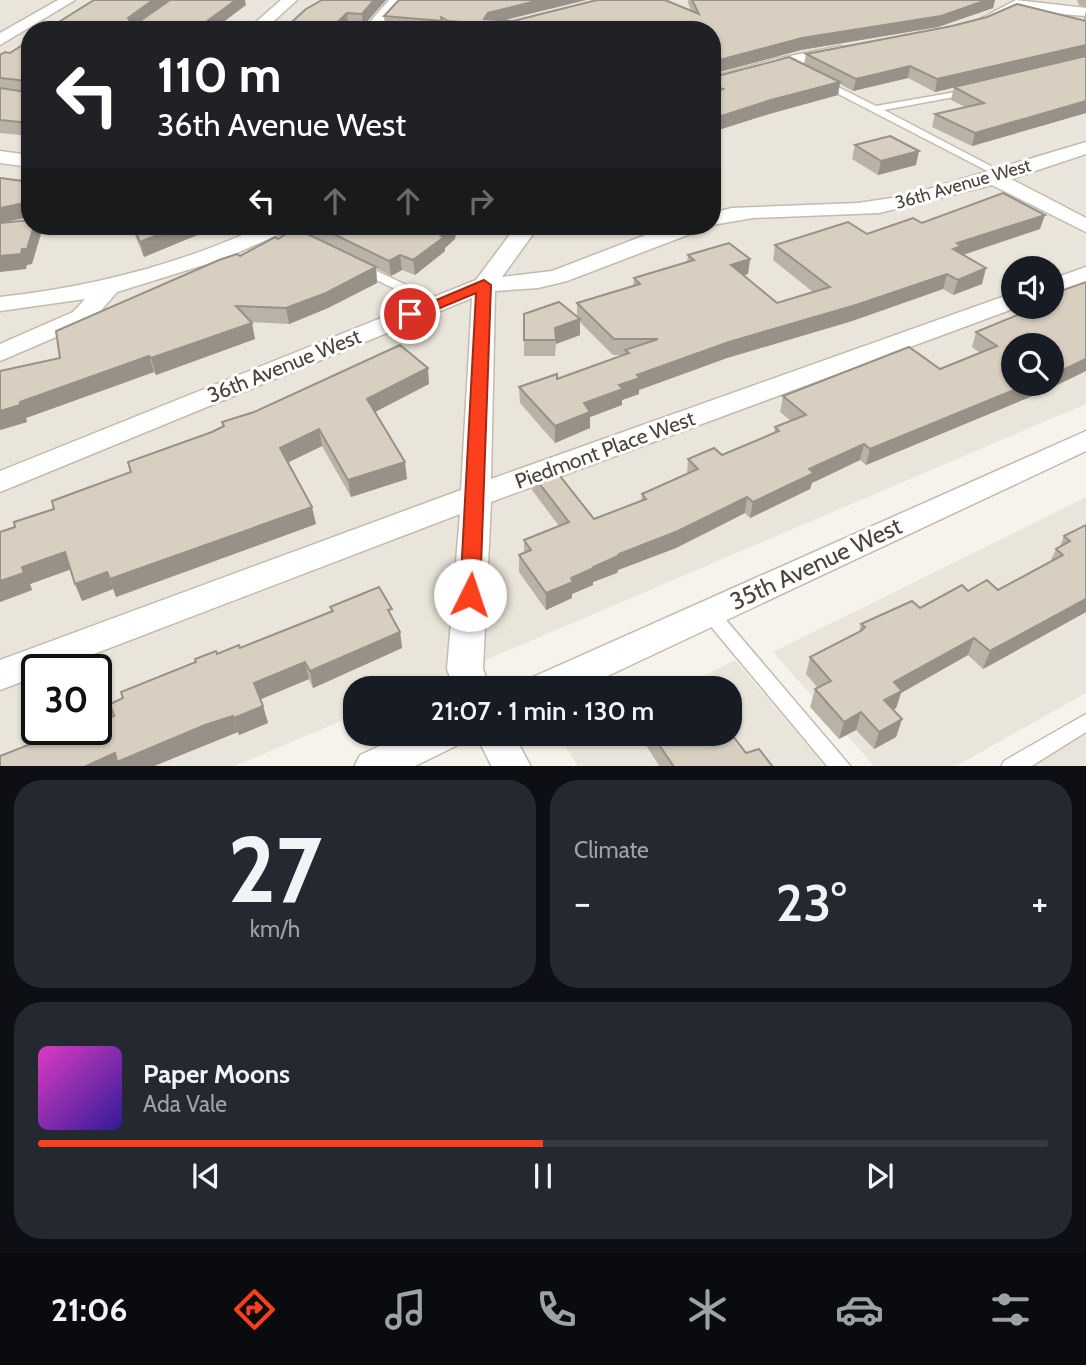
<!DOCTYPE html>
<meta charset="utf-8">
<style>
body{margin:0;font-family:Cabin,sans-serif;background:#242831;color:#f1f3f6;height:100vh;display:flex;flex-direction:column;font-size:26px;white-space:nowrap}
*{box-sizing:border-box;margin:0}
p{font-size:23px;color:#9ea1a6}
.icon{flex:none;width:38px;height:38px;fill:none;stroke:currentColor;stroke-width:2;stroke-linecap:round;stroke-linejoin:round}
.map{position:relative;height:766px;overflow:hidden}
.drawer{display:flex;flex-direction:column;gap:14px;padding:14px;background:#0d0f14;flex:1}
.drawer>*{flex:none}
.banner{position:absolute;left:21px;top:21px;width:700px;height:214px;border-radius:28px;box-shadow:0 2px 5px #0004;background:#202124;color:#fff;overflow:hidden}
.buttons{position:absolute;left:1001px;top:256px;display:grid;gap:14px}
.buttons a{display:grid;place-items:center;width:63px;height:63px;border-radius:50%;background:#171b24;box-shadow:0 2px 5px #0004;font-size:35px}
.speed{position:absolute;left:21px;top:654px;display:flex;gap:14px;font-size:35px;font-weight:700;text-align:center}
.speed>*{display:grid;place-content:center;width:91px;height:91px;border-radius:50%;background:#171b24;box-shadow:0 2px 5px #0004;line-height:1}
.speed .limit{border:4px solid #111;border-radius:10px;background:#fff;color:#111}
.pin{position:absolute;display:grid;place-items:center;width:60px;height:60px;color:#fff;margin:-30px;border:4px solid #fff;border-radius:50%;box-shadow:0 2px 7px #0007}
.me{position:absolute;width:77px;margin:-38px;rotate:4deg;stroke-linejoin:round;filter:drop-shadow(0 0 5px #0008)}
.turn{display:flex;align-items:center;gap:24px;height:147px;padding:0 21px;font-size:32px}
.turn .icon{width:91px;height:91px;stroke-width:2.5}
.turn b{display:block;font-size:49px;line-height:60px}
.lanes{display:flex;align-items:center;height:66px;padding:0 21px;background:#0003;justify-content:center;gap:35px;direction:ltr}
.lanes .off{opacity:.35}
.big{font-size:52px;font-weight:600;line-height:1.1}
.drawer .tile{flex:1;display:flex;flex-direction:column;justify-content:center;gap:10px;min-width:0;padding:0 24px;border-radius:28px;background:#242831}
.drawer .dial{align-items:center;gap:0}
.dial b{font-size:91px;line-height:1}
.song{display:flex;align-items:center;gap:21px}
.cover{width:84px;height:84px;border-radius:10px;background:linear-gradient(135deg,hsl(310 70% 55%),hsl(250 70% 35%))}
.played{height:7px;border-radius:4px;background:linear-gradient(90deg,#fc3f1d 50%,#363941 50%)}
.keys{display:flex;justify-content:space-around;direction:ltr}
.heat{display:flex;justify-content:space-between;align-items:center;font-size:38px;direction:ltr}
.drawer .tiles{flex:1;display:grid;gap:14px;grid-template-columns:1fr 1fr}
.tile:last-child{grid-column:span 2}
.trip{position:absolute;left:343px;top:676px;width:399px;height:70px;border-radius:28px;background:#171b24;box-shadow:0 2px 5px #0004;font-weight:600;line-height:70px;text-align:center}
.dock{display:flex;height:112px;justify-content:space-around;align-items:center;background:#090b0e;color:#9ea1a6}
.dock .icon{width:49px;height:49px}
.dock .selected{color:#fc3f1d}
.dock b{font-size:32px;color:#f1f3f6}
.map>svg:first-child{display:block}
.residential{fill:#eae5da;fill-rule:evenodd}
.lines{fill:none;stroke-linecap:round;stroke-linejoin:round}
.service-casing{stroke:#c2bbae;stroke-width:3}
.minor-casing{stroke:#c2bbae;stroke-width:3}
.service{fill:#fff;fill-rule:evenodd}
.minor{fill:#fff;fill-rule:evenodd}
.wall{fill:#bab2a6}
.shaded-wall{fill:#979187}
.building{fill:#d8cfc1;stroke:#979187;stroke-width:2}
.route{fill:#fc3f1d;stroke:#a42913;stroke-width:2}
.labels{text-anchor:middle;stroke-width:6;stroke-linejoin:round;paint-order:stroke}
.far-street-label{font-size:18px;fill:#4b4439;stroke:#fff}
.street-label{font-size:21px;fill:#4b4439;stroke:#fff}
.near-street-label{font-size:24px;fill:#4b4439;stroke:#fff}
</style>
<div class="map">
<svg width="1086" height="767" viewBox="0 0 1086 767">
<rect width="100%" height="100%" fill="#f6f3ec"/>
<g class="residential">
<path d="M0 0H1086V404L420 688H355V715L235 766H0ZM30 30H712V226H30ZM1013 268H1052V306H1013ZM1013 345H1052V383H1013ZM37 670H96V730H37Z"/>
<polygon points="1086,497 1086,693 956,766 874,766 773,652"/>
<polygon points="735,660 825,766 578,766 564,745 588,733 730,733 730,688 679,688"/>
<polygon points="1086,718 1086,766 1005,766"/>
</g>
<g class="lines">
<defs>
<g id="service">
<polygon points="822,79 876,106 973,89 973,93 970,94 884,110 1006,174 1005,176 997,176 819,84 819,80"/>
<polygon points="269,226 284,226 312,240 310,242 302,242"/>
<polygon points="362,264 440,301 442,304 436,308 432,307 358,271 356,268 358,265"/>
<polygon points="709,605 715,607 851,767 828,767 703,617 700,612 703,607"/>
<polygon points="1086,714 1086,732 1030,767 1001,767 1004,761"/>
</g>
<g id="minor">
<polygon points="58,0 75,0 0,45 0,33"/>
<polygon points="281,0 297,0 264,30 247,30"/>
<polygon points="389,0 403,0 403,4 379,30 363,30"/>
<polygon points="1016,0 1086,8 1086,16 1020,11 987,23 980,19"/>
<polygon points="840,46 846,48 848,51 846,54 778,68 712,87 712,77 775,59"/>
<polygon points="1086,142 1086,154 1011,179 1086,218 1086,232 992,185 879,213 753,218 712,225 712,213 732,208 858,203 905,196"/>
<polygon points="0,151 30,155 30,167 0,163"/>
<path d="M262 226H290L287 231 223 259 117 292 91 322 0 361V344L73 312 85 299 0 311V297C91 287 179 265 262 226Z"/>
<polygon points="513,226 535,226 533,234 502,277 552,271 669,226 701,226 698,231 567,281 538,288 495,291 491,479 1005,296 1013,294 1013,306 1021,306 491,502 483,669 490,688 454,688 447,669 460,514 52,670 37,670 37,676 0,690 0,660 461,490 472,298 0,492 0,471 476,280 511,233"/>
<polygon points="1086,267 1086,282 1052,294 1052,279"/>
<polygon points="1086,431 1086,451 582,688 528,688 533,677"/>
<polygon points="408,733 465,733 460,744 413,767 354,767 360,755"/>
<polygon points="475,733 513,733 531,767 492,767"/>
</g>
</defs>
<use href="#service" class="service-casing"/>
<use href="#minor" class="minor-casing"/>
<use href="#service" class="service"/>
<use href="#minor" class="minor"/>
</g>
<g class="wall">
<polygon points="386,0 363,26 348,25 283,30"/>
<polygon points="399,0 586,0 506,20 513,21 691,11 688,3 688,0 995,0 993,8 938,27 801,50 712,74 712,30 409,30 385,28 384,16"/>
<polygon points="1077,0 1086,0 1086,7 1079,5"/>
<polygon points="1086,11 1086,113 972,146 932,127 935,114 965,107 951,100 954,87 971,83 935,92 908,78 853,91 840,84 838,95 769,114 712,132 712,75 714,77 804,64 806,54 1084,21 1084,18"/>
<polygon points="30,40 30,136 0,133 0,55 10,53"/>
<polygon points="855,145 916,165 878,175 852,159"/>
<polygon points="922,223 1040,229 963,255 982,284 953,295 943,289 852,321 727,358 639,390 639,394 622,400 622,405 590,417 590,428 555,443 520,403 519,387 557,379 623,355 613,355 580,322 580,335 556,344 555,356 524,356 524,314 577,317 577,303 633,286 634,278 687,262 688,255 750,259 748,274 743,275 777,303 813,292 773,260 775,245 867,234"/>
<polygon points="133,226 219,226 144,257 136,238"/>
<polygon points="307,226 463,226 456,231 455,239 445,248 445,251 415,275 402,270 391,276 376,268 377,283 328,308 289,324 251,322 255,339 156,375 154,372 26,418 27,422 0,430 60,358 240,256 278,239 308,235"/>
<polygon points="565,226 619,226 588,235 565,231"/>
<polygon points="1023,306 1052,306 1047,390 866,465 860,460 812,483 810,489 750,518 745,513 676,548 618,570 617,573 593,582 593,585 572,594 572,598 546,610 519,572 519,555 524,553 524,540 559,526 532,490 532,474 594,519 641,501 642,494 687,474 688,459 722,455 774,432 775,427 791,421 780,412 783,396 940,369 980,353 972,347 976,332 1021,314"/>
<polygon points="429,384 375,412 407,479 351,497 322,446 288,462 316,524 116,597 113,589 82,601 71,569 30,584 32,590 0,602 0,532 15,527 223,426 222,422"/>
<polygon points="1086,525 1086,612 983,669 968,655 901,693 896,708 893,710 902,719 896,737 874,749 856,730 839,739 810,707 815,689 818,688 806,674 810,657 859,632 861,624 920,608 968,591 998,590 1050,562 1056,549 1060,547 1064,536"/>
<polygon points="330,607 393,619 400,632 402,648 313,688 309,679 261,699 268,723 239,735 238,732 211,742 57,738 114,716 217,654 240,648 331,611"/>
<polygon points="638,733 730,733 746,753 773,767 660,767"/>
</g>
<g class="shaded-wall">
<polygon points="153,0 171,0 130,30 128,18"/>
<polygon points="232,0 245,0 246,5 213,30 195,30"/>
<polygon points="374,0 386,0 363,26 362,14"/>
<polygon points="540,0 586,0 488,24 484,19 488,13"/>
<polygon points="987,0 995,0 993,8 938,27 801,50 712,74 712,62 802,38"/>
<polygon points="347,13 348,25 343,30 329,30"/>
<polygon points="1086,45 1086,56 935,92 937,79"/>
<polygon points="910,66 908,78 853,91 856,79"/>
<polygon points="840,82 838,95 769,114 712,132 712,119 771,100"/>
<polygon points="1086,101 1086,113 972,146 975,133"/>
<polygon points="919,151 916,165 878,175 881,161"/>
<polygon points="718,175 716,189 712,190 712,176"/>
<polygon points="25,203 30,217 0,223 0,208"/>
<polygon points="1045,215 1040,229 959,256 953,249 957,243"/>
<polygon points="34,226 38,226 41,234 32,264 27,265 26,269 0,272 0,256 22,249"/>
<polygon points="180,226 219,226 144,257 140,242"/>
<polygon points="451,226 463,226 456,231 455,239 445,248 445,251 415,275 413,260"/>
<polygon points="589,226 619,226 588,235"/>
<polygon points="400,255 402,270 391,276 389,261"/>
<polygon points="750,259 748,274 729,280 731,265"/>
<polygon points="376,267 377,283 328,308 289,324 286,308"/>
<polygon points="986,268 982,284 953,295 958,280"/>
<polygon points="947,274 943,289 852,321 727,358 639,390 639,394 622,400 622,405 590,417 590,428 555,443 555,426 584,403 619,385 637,375 729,342"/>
<polygon points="580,319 580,335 556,344 555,328"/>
<polygon points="252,323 255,339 156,375 151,358"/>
<polygon points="149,356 154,372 26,418 27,422 0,430 0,411 20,402"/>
<polygon points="1086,359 1086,371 1047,390 866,465 870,449 1031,383 1052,383 1052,375"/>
<polygon points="428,368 429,384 369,415 367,399"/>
<polygon points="319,429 322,446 283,465 280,448"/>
<polygon points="864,444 860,460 812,483 810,489 750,518 753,502 809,469"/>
<polygon points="405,462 407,479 351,497 348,480"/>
<polygon points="747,497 745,513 676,548 618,570 617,573 593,582 593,585 572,594 572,598 546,610 546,593 571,578 619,554"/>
<polygon points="312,507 316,524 116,597 110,579"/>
<polygon points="65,552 72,569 30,584 32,590 0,602 0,581 22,567"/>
<polygon points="107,572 113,589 82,601 75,584"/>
<polygon points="1086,599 1086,612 983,669 990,651"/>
<polygon points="400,632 402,648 313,688 310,671"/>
<polygon points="974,638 968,655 901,693 896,708 878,718 884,700 894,682"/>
<polygon points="305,662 309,679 259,700 254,683"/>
<polygon points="263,706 268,723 239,735 234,718"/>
<polygon points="861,712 856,730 839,739 844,722"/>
<polygon points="233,716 238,732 152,767 84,767 115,753 205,725"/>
<polygon points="902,719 896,737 874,749 879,732"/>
</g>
<g class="building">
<polygon points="94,0 153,0 128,18 130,21 140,21 170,0 236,0 195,30 46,30"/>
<polygon points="322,0 374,0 362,14 347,13 329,30 283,30 306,9"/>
<polygon points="399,0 540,0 488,13 484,19 513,21 597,0 665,0 699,14 692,0 987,0 941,16 802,38 712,62 712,64 712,30 514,30 513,26 448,21 441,17 442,21 384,16"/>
<polygon points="1017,4 1086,21 1086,45 937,79 910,66 856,79 806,54 952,26 987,17"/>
<polygon points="30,40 30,123 0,120 0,88 26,92 29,89 27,81 0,78 0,55 5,52 10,53"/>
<polygon points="1086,56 1086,101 975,133 935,114 984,103 954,87"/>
<polygon points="789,57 840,82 771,100 712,119 712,93 723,89 712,85 712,75 714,77"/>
<polygon points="890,136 919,151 881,161 855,145"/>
<polygon points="0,178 30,182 30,209 28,209 25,203 0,208"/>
<polygon points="1003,193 1045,215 957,243 961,246 953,249 986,268 958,280 947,274 856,305 729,342 637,375 640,378 619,385 623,389 584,403 590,412 555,426 519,387 557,374 557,379 629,353 625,350 658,339 614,339 577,303 640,284 634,278 694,260 688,255 729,243 750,259 731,265 777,303 830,287 775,245 848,222 867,234 913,218 922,223"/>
<polygon points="30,220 30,226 34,226 27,249 22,249 21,254 0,256 0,223"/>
<polygon points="133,226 180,226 140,242"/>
<polygon points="317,226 453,226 441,236 444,237 413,260 400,255 389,261"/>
<polygon points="295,228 376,267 326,293 286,308 236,306 252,323 151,358 149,356 20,402 20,405 0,411 0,371 60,358 56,331 219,260 237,254 240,256 275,237 278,239"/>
<polygon points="1086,282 1086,359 1052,375 1052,345 1013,345 1013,383 1031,383 870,449 864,444 809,469 814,473 753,502 747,497 678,531 619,554 618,556 593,567 594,568 571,578 573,582 546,593 519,555 531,550 524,540 569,522 532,474 552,466 594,519 646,499 642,494 698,469 688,459 714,448 722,455 779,431 775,427 806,415 783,396 909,347 940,369 997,346 976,332 1032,309 1027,306 1052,306 1052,294"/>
<polygon points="559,302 580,319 555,328 556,340 524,340 524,314"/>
<polygon points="400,345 428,368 367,399 405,462 348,480 319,429 280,448 312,507 110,579 107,572 75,584 65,552 22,567 24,573 0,581 0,532 15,527 14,522 54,509 52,501 131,472 128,462 212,432 224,426 222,422 254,412"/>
<polygon points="1086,525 1086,599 990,651 974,638 894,682 902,691 884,700 902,719 879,732 861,712 844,722 815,689 831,681 810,657 861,631 865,627 861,624 912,601 920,608 962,585 968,591 987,580 998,590 1063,555 1056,549 1070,541 1064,536"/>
<polygon points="379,587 392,609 388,610 400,632 310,671 305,662 254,683 263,706 234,718 233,716 205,725 117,762 115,753 84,767 0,767 0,756 56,734 57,739 79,730 96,730 96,723 114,716 110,704 123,698 121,692 196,662 195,659 216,651 217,654 239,645 240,648 333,611 330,607"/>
<polygon points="730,732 746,753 759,749 773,767 674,767 651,733 730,733"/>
</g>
<polygon class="route" points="484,280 491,285 480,595 477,601 470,603 463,601 460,595 476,293 416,318 410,319 403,314"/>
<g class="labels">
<g class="far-street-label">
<text transform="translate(963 184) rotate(-16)" y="6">36th Avenue West</text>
</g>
<g class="street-label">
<text transform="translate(284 366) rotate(-22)" y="7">36th Avenue West</text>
<text transform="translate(605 450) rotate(-20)" y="7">Piedmont Place West</text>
</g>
<g class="near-street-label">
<text transform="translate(816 564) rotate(-25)" y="8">35th Avenue West</text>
</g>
</g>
</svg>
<div class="buttons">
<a><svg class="icon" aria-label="sound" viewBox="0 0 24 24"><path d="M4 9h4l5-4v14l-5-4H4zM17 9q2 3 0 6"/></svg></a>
<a><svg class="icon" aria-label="search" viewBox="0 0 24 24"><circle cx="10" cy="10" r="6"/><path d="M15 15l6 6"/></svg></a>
</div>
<div class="speed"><div class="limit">30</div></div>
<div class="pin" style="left:410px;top:314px;background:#d93025"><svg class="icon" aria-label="arrive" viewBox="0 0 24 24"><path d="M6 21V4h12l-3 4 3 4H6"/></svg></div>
<svg class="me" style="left:470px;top:595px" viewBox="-20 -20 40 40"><circle r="19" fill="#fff"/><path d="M0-13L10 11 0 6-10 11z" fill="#fc3f1d"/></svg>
<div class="trip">21:07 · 1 min · 130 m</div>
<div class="banner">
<div class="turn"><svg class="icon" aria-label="left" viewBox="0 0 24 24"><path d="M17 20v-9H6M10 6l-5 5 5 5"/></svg><div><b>110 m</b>36th Avenue West</div></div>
<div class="lanes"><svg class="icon" aria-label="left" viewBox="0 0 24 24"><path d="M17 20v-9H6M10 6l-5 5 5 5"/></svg><svg class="icon off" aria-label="ahead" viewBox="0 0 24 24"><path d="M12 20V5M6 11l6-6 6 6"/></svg><svg class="icon off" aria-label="ahead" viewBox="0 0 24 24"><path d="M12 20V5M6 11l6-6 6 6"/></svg><svg class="icon off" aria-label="right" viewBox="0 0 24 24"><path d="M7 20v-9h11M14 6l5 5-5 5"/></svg></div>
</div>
</div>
<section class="drawer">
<div class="tiles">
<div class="tile dial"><b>27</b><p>km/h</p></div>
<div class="tile"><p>Climate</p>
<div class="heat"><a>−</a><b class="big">23°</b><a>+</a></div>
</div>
<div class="tile">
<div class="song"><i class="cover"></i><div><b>Paper Moons</b><p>Ada Vale</p></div></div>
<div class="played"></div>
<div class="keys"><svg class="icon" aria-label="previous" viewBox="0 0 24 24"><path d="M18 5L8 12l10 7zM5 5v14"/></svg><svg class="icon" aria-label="pause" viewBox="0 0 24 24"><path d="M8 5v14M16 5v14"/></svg><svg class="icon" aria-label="next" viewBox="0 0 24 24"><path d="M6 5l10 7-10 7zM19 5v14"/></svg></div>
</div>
</div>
</section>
<nav class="dock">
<b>21:06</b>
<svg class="icon selected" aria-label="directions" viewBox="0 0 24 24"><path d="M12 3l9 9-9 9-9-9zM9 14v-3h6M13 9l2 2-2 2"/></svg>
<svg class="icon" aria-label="music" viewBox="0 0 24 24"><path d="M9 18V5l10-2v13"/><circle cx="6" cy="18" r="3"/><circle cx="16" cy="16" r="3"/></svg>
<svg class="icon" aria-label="phone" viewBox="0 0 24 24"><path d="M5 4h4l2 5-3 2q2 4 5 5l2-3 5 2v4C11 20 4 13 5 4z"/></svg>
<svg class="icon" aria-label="climate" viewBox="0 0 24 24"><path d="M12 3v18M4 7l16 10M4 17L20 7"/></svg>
<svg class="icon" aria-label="car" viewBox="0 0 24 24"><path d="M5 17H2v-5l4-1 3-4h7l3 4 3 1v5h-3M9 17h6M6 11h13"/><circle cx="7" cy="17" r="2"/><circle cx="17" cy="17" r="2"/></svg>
<svg class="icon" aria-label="filters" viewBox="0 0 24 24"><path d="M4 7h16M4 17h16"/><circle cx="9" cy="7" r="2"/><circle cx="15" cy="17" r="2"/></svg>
</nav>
